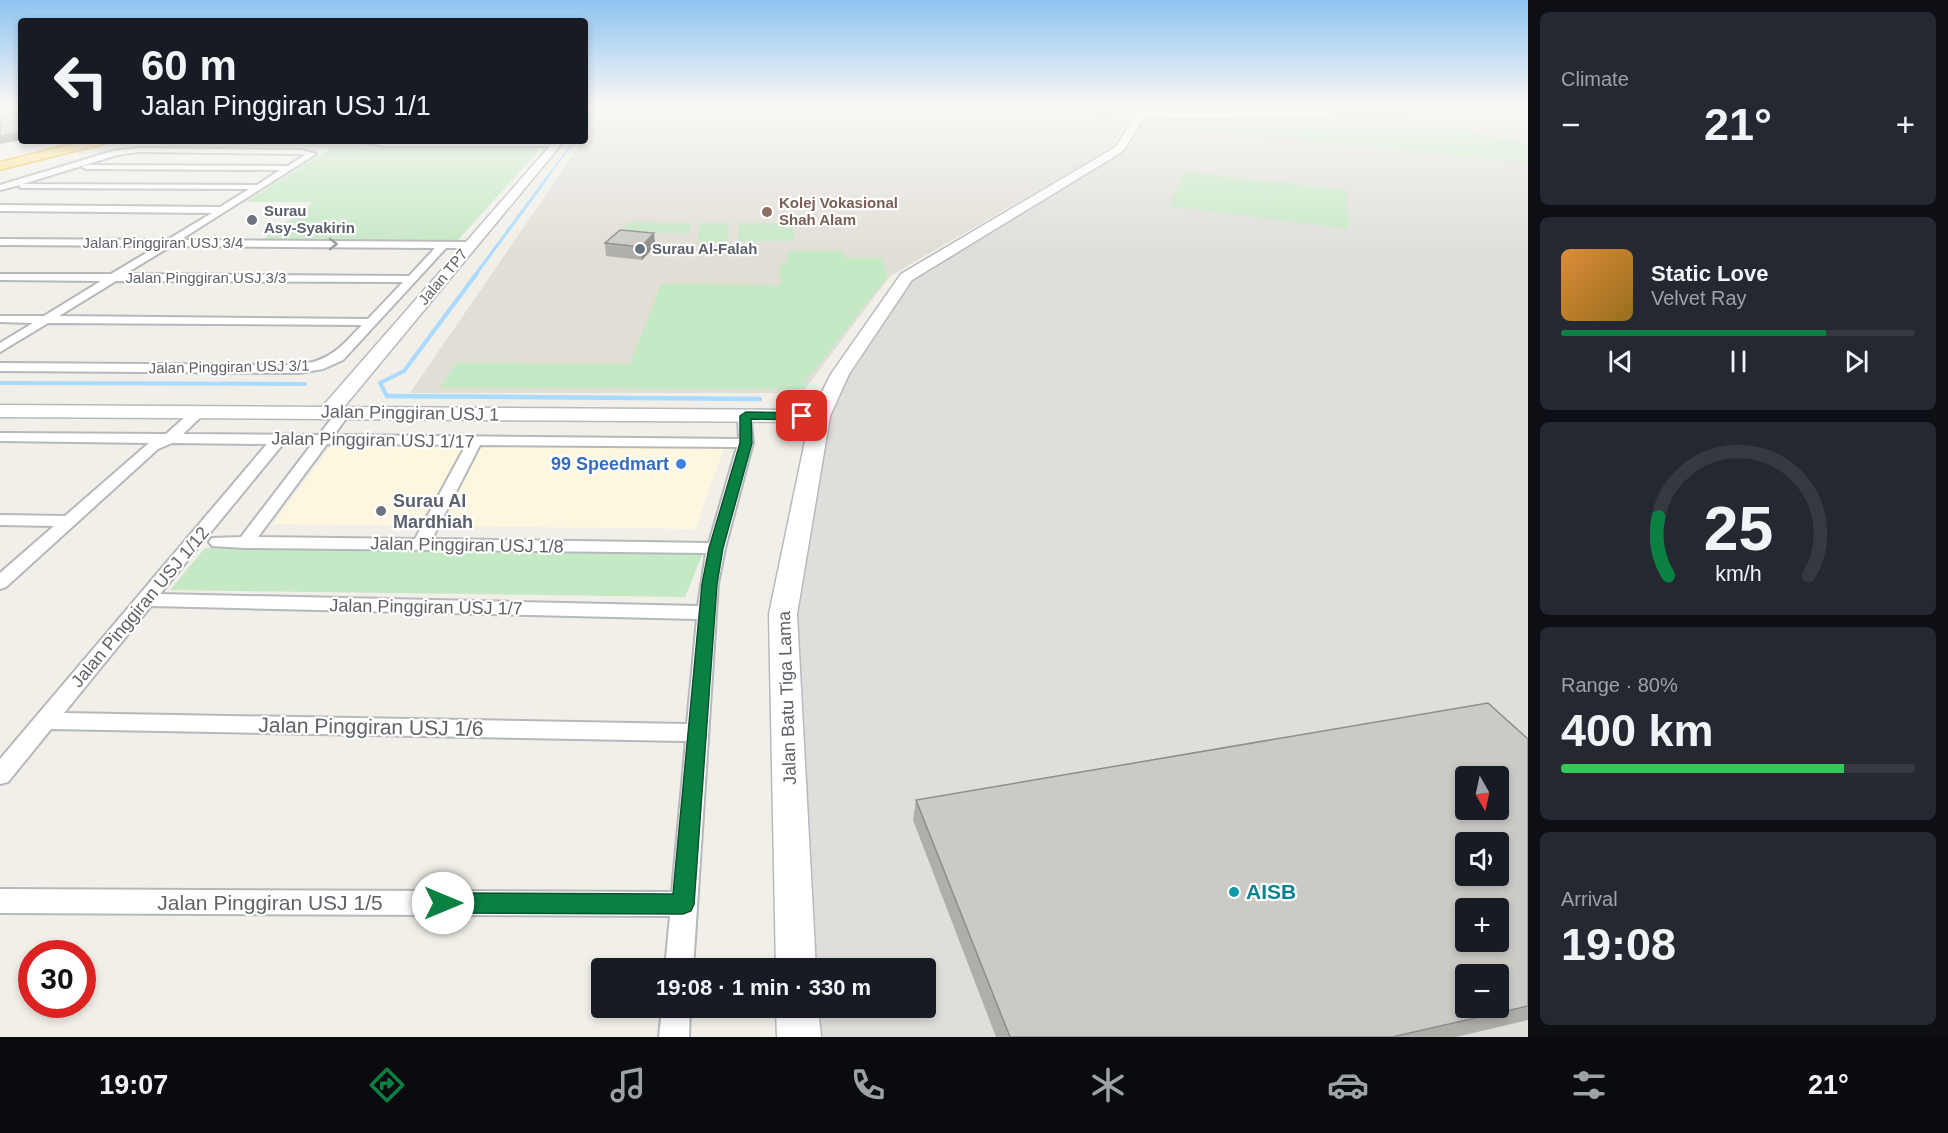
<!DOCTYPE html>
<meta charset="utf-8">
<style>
body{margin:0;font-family:Arial,sans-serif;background:#242831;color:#f1f3f6;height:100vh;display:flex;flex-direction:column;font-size:22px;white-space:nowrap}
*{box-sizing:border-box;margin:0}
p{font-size:20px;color:#9ea1a6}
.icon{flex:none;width:33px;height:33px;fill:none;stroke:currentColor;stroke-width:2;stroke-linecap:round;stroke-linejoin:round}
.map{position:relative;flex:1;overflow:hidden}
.drawer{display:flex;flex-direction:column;gap:12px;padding:12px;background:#0d0f14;width:420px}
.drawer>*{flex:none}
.top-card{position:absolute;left:18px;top:18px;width:570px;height:126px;border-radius:6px;box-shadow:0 3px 9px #0003;background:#171b24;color:#f1f3f6;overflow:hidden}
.needle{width:39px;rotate:171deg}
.tools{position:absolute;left:1455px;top:766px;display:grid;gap:12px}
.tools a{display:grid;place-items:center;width:54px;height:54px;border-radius:6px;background:#171b24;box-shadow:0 3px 9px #0003;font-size:30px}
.speed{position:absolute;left:18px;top:940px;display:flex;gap:12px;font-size:30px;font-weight:700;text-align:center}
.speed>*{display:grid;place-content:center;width:78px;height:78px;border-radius:50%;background:#171b24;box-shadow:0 3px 9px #0003;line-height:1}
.speed .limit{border:9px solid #d22;background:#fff;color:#111}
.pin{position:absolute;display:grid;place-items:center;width:51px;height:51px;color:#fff;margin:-26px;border-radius:12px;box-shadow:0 3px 9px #0006}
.me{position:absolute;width:66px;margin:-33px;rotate:90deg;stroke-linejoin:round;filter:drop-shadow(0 0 4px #0008)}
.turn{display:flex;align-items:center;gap:21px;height:126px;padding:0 24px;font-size:27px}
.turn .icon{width:78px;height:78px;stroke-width:2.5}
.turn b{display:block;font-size:42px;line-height:51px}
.big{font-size:45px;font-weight:700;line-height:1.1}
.drawer .tile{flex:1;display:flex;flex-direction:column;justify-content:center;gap:9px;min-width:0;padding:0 21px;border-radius:9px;background:#242831}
.drawer .dial{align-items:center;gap:0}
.dial svg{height:156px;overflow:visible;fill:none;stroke:#363941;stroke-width:7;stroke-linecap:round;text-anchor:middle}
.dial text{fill:#f1f3f6;stroke:none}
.song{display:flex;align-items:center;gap:18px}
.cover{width:72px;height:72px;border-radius:9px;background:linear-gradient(135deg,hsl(30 70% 55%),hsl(40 70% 35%))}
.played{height:6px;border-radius:3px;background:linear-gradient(90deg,#0b8043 75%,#363941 75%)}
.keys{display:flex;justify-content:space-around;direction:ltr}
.heat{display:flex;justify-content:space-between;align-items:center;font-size:33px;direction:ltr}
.charge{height:9px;border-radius:4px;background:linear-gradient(90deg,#34c759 80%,#363941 0)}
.trip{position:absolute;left:591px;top:958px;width:345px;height:60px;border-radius:6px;background:#171b24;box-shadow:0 3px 9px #0003;font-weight:700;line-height:60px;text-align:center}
.dock{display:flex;height:96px;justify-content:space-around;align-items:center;background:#090b0e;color:#9ea1a6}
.dock .icon{width:42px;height:42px}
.dock .on{color:#0b8043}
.dock b{font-size:27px;color:#f1f3f6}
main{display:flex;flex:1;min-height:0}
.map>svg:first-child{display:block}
.commercial{fill:#fef7e0}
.industrial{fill:#e0deda;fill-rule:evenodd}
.education{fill:#e1ded6}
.green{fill:#c5e8c5}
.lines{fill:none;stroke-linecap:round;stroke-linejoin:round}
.stream-far3{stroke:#aadaff;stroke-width:2}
.stream-far2{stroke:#aadaff;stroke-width:3}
.stream-far1{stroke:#aadaff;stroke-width:4}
.stream{stroke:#aadaff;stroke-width:4.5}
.street-casing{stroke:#b5b8bc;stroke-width:4}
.secondary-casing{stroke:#b6babf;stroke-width:3}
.highway-casing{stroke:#f9ab00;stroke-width:2}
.street{fill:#fff;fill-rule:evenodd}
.secondary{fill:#fff;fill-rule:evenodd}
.highway{fill:#fde293;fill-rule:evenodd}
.wall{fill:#afaea9}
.shaded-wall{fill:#8f8d8a}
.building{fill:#cccac5;stroke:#8f8d8a;stroke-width:1.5;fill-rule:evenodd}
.oneway{stroke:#979a9d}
.route{fill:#0b8043;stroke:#07532c;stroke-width:1.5}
.education-dot{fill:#8d6e63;stroke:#fff;stroke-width:2}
.worship-dot{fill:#6b7280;stroke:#fff;stroke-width:2}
.shop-dot{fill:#3f7fe0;stroke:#fff;stroke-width:2}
.culture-dot{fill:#0f9aa8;stroke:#fff;stroke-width:2}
.labels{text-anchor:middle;stroke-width:4.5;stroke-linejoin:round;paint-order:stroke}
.far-education-label{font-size:15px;font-weight:bold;fill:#785e54;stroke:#fff;text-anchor:start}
.far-worship-label{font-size:15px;font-weight:bold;fill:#5b616d;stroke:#fff;text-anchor:start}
.far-street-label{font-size:15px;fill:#5f6368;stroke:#fff}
.street-label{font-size:18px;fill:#5f6368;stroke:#fff}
.shop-label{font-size:18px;font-weight:bold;fill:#366cbe;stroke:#fff;text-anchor:end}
.worship-label{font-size:18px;font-weight:bold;fill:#5b616d;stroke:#fff;text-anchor:start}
.near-street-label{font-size:21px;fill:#5f6368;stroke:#fff}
.near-culture-label{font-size:21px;font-weight:bold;fill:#0d838f;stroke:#fff;text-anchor:start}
</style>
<main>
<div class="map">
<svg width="1528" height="1037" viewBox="0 0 1528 1037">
<rect width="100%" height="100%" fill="#f1efe8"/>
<polygon class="commercial" points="332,444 724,448 695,529 273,524"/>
<g class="industrial">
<polygon points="608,106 1046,106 1130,114 1110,149 578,148"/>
<path d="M1150 106H1528V1037H808L807 1008H926V969H806L790 584 813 404 902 276 1122 149ZM1466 777H1498V810H1466ZM1466 843H1498V876H1466ZM1466 909H1498V942H1466ZM1466 975H1498V1008H1466Z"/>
<polygon points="175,141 547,141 541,148 155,147"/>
</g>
<polygon class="education" points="578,148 1110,149 890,276 802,393 410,393"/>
<g class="green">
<polygon points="1385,112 1528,144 1528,163 1156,126 1164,117 1199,119"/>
<polygon points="333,147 541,148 457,241 262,240 313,202 245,202"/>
<polygon points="1185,172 1346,190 1349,229 1169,206"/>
<polygon points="627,222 691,223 689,234 623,231"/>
<polygon points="700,223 729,223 727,242 697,242"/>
<polygon points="739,223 793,223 794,241 738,241"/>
<polygon points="787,251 843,251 844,258 882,258 888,276 800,389 440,388 456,363 630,364 661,284 780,285 780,265 787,264"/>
<polygon points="205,548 703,553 685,597 170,590"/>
</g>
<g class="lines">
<g class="stream-far3">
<polyline points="585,126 600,106"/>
<polyline points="546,179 574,141"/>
</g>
<polyline class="stream-far2" points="476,274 547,178"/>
<g class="stream-far1">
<polyline points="477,273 404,371 380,383 387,396 541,397"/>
<polyline points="0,383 305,384"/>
</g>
<polyline class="stream" points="387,396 760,399"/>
<defs>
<g id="street">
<polygon points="360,141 556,142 560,144 556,146 384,146"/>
<path d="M139 148 302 150 316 154 180 240 470 242 475 245 470 248H446L343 360 323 369 299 373 0 371V363L299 365C331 360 340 348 362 325L48 323 0 352V343L33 323 0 322V316H44L101 281 0 280V274H111L158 246 0 245V239L167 240 212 213 0 211V205L220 207 249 189 23 188H20V185L0 190V185L113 151ZM139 152 302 154 305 155 288 166 86 165 82 167 86 169 280 170 257 185 23 184 117 155ZM171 246 435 248 409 276 125 274ZM116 281 403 282 368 319 59 316Z"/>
<path d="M199 408 206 412 183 434 319 435 338 410 343 409 350 413 334 435 739 439 738 416 740 413H750L753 443 725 548 718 584 693 969H665L670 916 0 913V889L672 892 686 741 51 729 8 782 0 784V759L267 444 172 443 158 449 6 587 0 589V573L54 526 0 525V515L65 516 149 443 0 441V433L166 434 194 409ZM283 444H312L241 537 212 538 209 542 212 546 245 548 706 553 698 606 160 594ZM327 444 466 445 415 539 258 537ZM480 445 737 447 709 543 432 539ZM151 606 697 619 687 724 64 713Z"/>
<polygon points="662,1008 690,1008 689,1037 659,1037"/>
</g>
<g id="secondary">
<polygon points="585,106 593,106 585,113"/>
<path d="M1062 106 1139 109 1142 106H1150L1148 110C1254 119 1361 101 1466 106L1462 109 1185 119 1145 115 1124 150 1117 155 912 280 849 374 830 416 797 614 816 969H776L769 614 809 422 0 417V405L322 407 554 141H564L344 407 813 410 831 374 901 274 1109 151 1116 146 1136 115 1066 109Z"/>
<polygon points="497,141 522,141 517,144 493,146 492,144"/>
<polygon points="776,1008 818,1008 821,1037 777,1037"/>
</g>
<polygon id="highway" points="83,141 106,141 104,144 0,170 0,162"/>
</defs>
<use href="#street" class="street-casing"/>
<use href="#secondary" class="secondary-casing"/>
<use href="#highway" class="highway-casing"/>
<use href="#street" class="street"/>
<use href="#secondary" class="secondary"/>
<use href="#highway" class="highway"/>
</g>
<g class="wall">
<polygon points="654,233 655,246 642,260 606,256 605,243"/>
<polygon points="1528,739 1528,1020 1456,1037 996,1037 913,820 916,800"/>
</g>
<g class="shaded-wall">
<polygon points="21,132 21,140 0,144 0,136"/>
<polygon points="654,233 655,246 642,260 641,247"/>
</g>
<g class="building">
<polygon points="0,106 21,106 21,132 0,136"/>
<polygon points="620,230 654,233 641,247 605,243"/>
<path d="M1488 703 1528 739V1006L1392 1037H1010L916 800ZM1466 777H1498V810H1466ZM1466 843H1498V876H1466ZM1466 909H1498V942H1466ZM1466 975H1498V1008H1466Z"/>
</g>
<defs><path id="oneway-chevron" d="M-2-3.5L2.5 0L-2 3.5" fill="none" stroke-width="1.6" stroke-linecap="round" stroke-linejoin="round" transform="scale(1.5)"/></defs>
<use class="oneway" href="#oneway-chevron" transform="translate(333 244)"/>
<linearGradient id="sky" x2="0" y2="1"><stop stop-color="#8fc3f1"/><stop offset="0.42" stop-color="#f9f8f5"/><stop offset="1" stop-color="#f9f8f5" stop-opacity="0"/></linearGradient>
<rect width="1528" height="251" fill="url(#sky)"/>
<polygon class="route" points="746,412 802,413 808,416 802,420 751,419 752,443 723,548 717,584 694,904 691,911 683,914 443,913 436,910 432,903 436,896 443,893 673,894 702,584 709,548 740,443 740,416"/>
<circle class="education-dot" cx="767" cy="212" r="6"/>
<g class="worship-dot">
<circle cx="252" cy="220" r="6"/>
<circle cx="640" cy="249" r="6"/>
<circle cx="381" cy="511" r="6"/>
</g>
<circle class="shop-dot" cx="681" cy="464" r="6"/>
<circle class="culture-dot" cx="1234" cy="892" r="6"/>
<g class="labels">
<g class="far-education-label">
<text x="779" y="208">Kolej Vokasional<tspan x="779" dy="17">Shah Alam</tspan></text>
</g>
<g class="far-worship-label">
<text x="264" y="216">Surau<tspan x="264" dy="17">Asy-Syakirin</tspan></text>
<text x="652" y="254">Surau Al-Falah</text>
</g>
<g class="far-street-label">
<text x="163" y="248">Jalan Pinggiran USJ 3/4</text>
<text transform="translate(443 277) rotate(-50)" y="5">Jalan TP7</text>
<text x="206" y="283">Jalan Pinggiran USJ 3/3</text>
<text transform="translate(229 367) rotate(-1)" y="5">Jalan Pinggiran USJ 3/1</text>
</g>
<g class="street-label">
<text transform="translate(410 413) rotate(1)" y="6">Jalan Pinggiran USJ 1</text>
<text transform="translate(373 440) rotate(1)" y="6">Jalan Pinggiran USJ 1/17</text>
<text transform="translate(467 545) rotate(1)" y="6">Jalan Pinggiran USJ 1/8</text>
<text transform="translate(140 607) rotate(-50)" y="6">Jalan Pinggiran USJ 1/12</text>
<text transform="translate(426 607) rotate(1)" y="6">Jalan Pinggiran USJ 1/7</text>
<text transform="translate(787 698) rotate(-92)" y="6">Jalan Batu Tiga Lama</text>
</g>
<g class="shop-label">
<text x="669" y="470">99 Speedmart</text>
</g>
<g class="worship-label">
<text x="393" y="507">Surau Al<tspan x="393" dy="21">Mardhiah</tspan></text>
</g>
<g class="near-street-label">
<text transform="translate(371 727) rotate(1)" y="7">Jalan Pinggiran USJ 1/6</text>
<text x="270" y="910">Jalan Pinggiran USJ 1/5</text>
</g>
<g class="near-culture-label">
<text x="1246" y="899">AISB</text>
</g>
</g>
</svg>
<div class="tools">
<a><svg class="needle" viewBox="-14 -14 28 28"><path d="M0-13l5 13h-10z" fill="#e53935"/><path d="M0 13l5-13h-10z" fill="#9ea1a6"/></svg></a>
<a><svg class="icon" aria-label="sound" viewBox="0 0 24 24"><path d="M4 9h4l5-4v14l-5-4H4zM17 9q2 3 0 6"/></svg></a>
<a>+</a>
<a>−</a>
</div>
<div class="speed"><div class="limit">30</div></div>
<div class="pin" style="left:802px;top:416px;background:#d93025"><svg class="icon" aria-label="arrive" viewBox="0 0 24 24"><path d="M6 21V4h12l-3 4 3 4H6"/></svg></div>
<svg class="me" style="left:443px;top:903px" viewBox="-20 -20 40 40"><circle r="19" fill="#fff"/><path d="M0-13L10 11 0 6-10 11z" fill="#0b8043"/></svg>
<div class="trip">19:08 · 1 min · 330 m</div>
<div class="top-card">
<div class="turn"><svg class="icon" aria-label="left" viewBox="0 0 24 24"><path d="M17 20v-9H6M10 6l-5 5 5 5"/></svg><div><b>60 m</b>Jalan Pinggiran USJ 1/1</div></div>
</div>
</div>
<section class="drawer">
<div class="tile"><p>Climate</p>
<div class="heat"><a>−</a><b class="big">21°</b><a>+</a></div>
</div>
<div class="tile">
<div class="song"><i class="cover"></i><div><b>Static Love</b><p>Velvet Ray</p></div></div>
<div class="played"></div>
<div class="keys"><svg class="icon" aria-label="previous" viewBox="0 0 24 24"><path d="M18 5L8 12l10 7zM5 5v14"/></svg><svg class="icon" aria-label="pause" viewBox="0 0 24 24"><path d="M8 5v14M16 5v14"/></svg><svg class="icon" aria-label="next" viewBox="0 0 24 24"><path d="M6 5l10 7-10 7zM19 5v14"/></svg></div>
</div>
<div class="tile dial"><svg viewBox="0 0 100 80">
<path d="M14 69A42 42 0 1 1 86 69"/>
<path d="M14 69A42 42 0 0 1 9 39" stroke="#0b8043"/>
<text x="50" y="56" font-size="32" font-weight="700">25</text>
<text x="50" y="72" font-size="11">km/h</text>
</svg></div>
<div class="tile"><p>Range · 80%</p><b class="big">400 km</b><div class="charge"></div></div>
<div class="tile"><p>Arrival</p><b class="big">19:08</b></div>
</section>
</main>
<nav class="dock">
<b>19:07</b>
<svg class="icon on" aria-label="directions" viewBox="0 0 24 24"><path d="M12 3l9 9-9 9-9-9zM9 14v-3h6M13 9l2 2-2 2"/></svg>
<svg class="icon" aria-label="music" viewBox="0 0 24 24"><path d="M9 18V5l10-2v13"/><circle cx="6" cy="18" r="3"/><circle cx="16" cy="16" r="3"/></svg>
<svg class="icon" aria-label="phone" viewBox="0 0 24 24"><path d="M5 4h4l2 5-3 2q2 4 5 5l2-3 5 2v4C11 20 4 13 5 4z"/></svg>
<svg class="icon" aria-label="climate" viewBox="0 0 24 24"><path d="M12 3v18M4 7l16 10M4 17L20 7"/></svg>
<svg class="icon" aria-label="car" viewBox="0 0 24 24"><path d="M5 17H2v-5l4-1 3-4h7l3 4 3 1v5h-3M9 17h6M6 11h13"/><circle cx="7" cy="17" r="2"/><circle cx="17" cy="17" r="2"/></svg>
<svg class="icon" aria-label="filters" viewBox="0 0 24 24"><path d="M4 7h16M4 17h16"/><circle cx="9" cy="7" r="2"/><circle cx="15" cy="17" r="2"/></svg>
<b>21°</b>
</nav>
